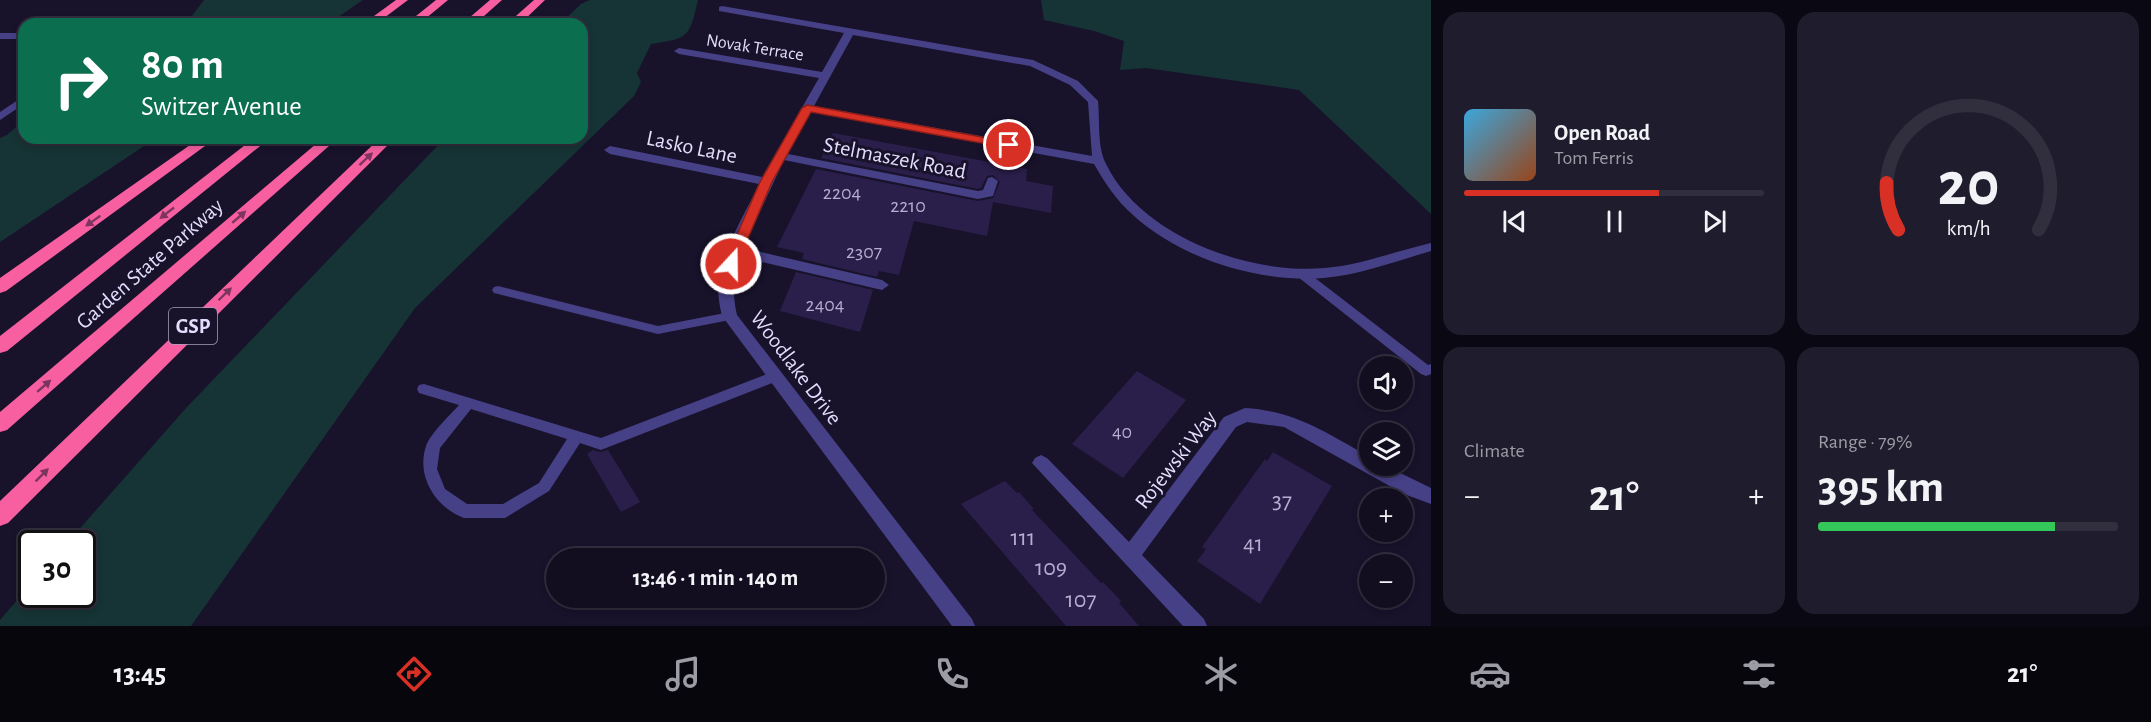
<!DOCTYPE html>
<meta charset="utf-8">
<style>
body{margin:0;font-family:"Alegreya Sans",sans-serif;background:#1f1c2d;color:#f1f3f6;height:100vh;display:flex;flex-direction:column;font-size:22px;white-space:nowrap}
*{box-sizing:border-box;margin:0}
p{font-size:20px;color:#9c9ca5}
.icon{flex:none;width:33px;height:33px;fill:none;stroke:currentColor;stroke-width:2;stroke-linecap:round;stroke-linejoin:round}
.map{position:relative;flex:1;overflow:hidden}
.drawer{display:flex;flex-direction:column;gap:12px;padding:12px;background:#0a0812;width:720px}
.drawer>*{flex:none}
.top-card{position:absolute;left:18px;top:18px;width:570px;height:126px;border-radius:18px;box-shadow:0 3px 9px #0003,0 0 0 2px #312e3e;background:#0b6e4f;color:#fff;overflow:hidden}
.buttons{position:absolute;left:1359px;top:356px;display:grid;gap:12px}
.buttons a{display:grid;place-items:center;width:54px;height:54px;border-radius:50%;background:#120e20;box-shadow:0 3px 9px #0003,0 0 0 2px #312e3e;font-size:30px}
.speed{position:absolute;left:18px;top:530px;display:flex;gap:12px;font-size:30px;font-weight:700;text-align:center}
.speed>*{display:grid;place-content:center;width:78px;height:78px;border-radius:50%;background:#120e20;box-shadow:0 3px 9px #0003,0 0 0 2px #312e3e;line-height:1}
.speed .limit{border:3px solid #111;border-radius:9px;background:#fff;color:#111}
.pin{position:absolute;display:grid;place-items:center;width:51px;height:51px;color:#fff;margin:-26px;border:3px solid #fff;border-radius:50%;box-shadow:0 2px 6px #0007}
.me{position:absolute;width:66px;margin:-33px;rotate:21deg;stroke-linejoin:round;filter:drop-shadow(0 0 4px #0008)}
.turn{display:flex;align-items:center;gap:21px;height:126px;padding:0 24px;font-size:27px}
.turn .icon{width:78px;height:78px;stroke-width:2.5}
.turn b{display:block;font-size:42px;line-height:51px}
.big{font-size:45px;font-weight:700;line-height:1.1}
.drawer .widget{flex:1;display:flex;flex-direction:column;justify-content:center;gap:9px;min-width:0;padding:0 21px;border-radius:18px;background:#1f1c2d}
.drawer .dial{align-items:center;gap:0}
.dial svg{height:156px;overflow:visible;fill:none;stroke:#312e3e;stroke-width:7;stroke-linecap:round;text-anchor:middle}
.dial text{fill:#f1f3f6;stroke:none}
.song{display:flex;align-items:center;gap:18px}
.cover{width:72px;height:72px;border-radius:9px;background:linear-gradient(135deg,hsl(200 70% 55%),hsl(20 70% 35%))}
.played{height:6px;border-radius:3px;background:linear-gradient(90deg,#d93025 65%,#312e3e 65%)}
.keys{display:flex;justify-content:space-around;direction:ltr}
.heat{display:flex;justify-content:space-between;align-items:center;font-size:33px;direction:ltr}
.charge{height:9px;border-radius:4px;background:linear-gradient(90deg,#34c759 79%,#312e3e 0)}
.drawer .tiles{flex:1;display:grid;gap:12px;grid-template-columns:repeat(2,1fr)}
.trip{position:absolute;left:546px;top:548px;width:339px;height:60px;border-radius:30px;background:#120e20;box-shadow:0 3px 9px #0003,0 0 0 2px #312e3e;font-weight:700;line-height:60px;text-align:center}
.tabs{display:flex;height:96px;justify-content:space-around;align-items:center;background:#07060d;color:#9c9ca5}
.tabs .icon{width:42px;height:42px}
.tabs .on{color:#d93025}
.tabs b{font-size:27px;color:#f1f3f6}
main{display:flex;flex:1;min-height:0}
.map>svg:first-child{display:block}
.green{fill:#163435}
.building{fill:#2a1f4b}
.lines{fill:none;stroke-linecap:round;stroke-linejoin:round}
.lane{fill:#464087;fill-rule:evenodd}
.street{fill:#464087;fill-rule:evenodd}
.highway{fill:#f85fa0;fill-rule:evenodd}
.oneway{fill:#7d3560}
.route{fill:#d93025;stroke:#8d1f18;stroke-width:1.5}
.labels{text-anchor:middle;stroke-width:6;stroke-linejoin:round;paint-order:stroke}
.far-street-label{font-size:18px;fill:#e3defd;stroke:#18122b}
.number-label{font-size:20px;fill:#b5aed0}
.shield{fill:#18122b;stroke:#a6a1be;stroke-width:1.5}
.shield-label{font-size:21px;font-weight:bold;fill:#e3defd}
.street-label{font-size:22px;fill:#e3defd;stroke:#18122b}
.near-number-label{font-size:24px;fill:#b5aed0}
</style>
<main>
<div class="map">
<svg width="1431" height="626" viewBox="0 0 1431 626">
<rect width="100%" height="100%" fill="#18122b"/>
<g class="green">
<polygon points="204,0 363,0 328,24 180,24 189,20"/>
<path d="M590 0H698C689 38 689 38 651 44L637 73 641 82 634 96 415 308 191 626H0V620L31 584 32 594H82V543H67L187 407 445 138H582V24H560L581 4Z"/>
<polygon points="1041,0 1431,0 1431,214 1299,90 1146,68 1120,70 1124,41 1094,31 1044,20"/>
<polygon points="24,120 24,138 156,138 0,242 0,138 7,135"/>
</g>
<g class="building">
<polygon points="833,133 1027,169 1026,181 1053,186 1051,213 993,202 987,236 914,221 899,275 879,271 877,277 802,259 804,253 777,247 816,169 978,201 993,198 1000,182 993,175 987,176 981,188 978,189 821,158"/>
<polygon points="796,272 873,290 860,332 780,311"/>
<polygon points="1137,371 1186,400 1123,478 1072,444"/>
<polygon points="593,450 600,452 608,450 640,502 621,512 587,454"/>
<polygon points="1273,452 1332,486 1260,604 1197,561 1206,549 1202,547 1265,459 1267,461"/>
<polygon points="1005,481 1017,493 1019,492 1034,509 1032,510 1101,583 1103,582 1121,601 1119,603 1139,626 1066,626 961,504"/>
</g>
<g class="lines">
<g class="lane">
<polygon points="1302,270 1306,271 1428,365 1431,364 1431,374 1426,376 1421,374 1298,277 1296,274"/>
<polygon points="498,286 658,326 730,312 736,316 730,320 658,334 494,293 492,290 494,287"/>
<path d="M775 371 780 372 781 376 780 380 606 448 601 450 580 443 549 491 505 518H464C435 507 416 476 426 446 430 434 450 415 459 405L419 393 417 389 419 385 424 384 601 438ZM471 409 567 439 539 483 503 504H467L445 489 437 469 440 448Z"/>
</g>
<g class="street">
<path d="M722 6 1033 60 1078 81 1098 101C1100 121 1097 146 1106 164 1141 236 1249 275 1325 268 1361 265 1396 251 1431 243V251C1396 261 1360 275 1324 278 1259 283 1181 259 1133 215 1116 200 1105 183 1094 164L811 112 788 154 978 191 983 190 988 178 992 177 998 181 993 196 978 199 784 160 743 248 882 280 889 285 882 290 740 257C733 278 732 293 737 315L972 619 975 626H952L722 316C719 303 717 292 719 279 724 247 745 214 759 184L610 154 604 150 610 146 762 177 819 78 679 54 674 51 679 48 822 72 844 33 719 11V7ZM853 35 1030 66 1070 85 1088 102 1092 156 814 106Z"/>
<rect x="0" y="33" width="24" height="6"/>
<polygon points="24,96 24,104 0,120 0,112"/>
<path d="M1245 408C1296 411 1326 433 1370 457V465H1384L1431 488V504L1404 494 1284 427 1247 422 1236 427 1142 555 1204 619 1207 626H1183L1032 463 1035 458 1041 455 1047 458 1129 542 1224 417Z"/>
</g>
<g class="highway">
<polygon points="396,0 408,0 376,24 363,24"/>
<polygon points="436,0 448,0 419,24 406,24"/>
<polygon points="490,0 502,0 475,24 462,24"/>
<polygon points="534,0 545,0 520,24 507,24"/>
<polygon points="200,138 216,138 6,291 0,293 0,278"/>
<polygon points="254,138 270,138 7,351 0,353 0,336"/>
<polygon points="323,138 338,138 7,430 0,432 0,412"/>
<polygon points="380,138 395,138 8,523 0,526 0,501"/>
</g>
</g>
<defs><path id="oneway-solid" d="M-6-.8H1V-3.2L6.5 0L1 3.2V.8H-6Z" transform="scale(1.5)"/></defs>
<g class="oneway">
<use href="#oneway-solid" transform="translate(366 159) rotate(-43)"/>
<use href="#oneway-solid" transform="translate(167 213) rotate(142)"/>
<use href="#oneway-solid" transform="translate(239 217) rotate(-41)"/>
<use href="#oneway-solid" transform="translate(93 221) rotate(145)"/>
<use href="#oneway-solid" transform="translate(225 294) rotate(-44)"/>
<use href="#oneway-solid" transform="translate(44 386) rotate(-41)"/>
<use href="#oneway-solid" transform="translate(42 475) rotate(-45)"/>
</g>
<polygon class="route" points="807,105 1009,142 1014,145 1009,148 811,112 772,182 737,264 731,268 726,267 724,264 760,182 802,108"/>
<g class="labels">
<g class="far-street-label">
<text transform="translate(755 47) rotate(9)" y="6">Novak Terrace</text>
</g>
<g class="number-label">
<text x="842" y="199">2204</text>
<text x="908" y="212">2210</text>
<text x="864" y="258">2307</text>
<text x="825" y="311">2404</text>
<text x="1122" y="438">40</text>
</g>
<rect class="shield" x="169" y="308" width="48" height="36" rx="4.5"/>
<g class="shield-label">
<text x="193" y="333">GSP</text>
</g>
<g class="street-label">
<text transform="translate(692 146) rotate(12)" y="8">Lasko Lane</text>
<text transform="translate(895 157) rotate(11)" y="8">Stelmaszek Road</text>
<text transform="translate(149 263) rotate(-41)" y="8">Garden State Parkway</text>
<text transform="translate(797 367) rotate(53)" y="8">Woodlake Drive</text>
<text transform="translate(1175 459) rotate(-52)" y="8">Rojewski Way</text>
</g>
<g class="near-number-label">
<text x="1282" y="508">37</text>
<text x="1023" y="545">111</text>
<text x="1253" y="551">41</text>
<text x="1051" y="575">109</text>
<text x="1081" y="607">107</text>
</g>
</g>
</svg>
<div class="buttons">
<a><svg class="icon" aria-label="sound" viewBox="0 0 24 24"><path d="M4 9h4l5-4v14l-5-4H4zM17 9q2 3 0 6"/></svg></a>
<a><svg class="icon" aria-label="layers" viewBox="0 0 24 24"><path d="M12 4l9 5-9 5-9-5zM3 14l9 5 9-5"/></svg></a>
<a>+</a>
<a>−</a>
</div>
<div class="speed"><div class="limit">30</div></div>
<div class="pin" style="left:1009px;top:145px;background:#d93025"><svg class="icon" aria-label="arrive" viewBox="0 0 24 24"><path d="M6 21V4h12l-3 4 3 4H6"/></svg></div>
<svg class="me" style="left:731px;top:264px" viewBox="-20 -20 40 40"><circle r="17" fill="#d93025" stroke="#fff" stroke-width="3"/><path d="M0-11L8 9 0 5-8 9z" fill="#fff"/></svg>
<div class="trip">13:46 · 1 min · 140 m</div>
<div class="top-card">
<div class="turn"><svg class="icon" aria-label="right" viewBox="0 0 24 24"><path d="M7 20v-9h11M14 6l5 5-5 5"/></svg><div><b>80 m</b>Switzer Avenue</div></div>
</div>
</div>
<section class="drawer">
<div class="tiles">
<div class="widget">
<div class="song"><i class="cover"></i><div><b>Open Road</b><p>Tom Ferris</p></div></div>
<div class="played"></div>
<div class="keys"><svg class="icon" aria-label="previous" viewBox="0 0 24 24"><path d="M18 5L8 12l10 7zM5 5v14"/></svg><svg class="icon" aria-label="pause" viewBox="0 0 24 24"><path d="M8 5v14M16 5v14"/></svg><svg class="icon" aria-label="next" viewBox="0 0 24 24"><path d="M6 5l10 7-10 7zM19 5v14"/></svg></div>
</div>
<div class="widget dial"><svg viewBox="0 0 100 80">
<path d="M14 69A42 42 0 1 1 86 69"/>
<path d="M14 69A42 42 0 0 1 8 45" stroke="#d93025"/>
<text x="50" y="56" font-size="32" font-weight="700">20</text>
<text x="50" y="72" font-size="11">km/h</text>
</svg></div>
<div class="widget"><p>Climate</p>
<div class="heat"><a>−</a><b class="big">21°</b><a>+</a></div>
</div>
<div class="widget"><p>Range · 79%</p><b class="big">395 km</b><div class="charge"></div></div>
</div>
</section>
</main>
<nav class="tabs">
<b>13:45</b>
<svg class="icon on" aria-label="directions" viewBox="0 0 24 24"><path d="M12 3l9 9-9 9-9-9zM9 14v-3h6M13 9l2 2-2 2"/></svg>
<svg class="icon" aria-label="music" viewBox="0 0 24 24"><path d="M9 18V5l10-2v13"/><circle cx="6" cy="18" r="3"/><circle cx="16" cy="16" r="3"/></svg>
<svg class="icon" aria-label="phone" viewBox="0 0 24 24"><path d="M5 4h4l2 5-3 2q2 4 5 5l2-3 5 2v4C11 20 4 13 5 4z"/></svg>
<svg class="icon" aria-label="climate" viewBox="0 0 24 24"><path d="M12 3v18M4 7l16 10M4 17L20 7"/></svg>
<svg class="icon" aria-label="car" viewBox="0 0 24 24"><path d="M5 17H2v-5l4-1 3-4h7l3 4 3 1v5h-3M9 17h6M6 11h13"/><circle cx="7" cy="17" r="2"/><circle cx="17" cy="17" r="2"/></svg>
<svg class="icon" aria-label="filters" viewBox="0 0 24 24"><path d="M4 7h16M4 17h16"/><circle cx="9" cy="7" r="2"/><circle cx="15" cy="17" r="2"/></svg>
<b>21°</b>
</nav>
